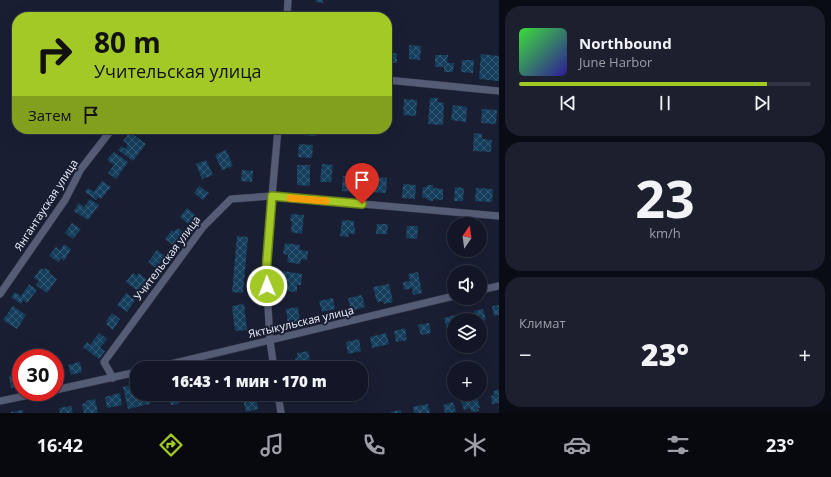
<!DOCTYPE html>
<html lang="ru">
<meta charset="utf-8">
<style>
body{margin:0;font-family:"Open Sans",sans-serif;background:#1c1f2e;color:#f1f3f6;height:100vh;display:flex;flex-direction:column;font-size:15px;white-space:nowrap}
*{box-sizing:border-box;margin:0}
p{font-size:13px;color:#9d9fa7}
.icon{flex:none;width:22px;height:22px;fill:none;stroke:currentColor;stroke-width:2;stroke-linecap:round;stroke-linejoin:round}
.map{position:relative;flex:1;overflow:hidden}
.panel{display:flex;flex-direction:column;gap:6px;padding:6px;background:#0a0c15;width:332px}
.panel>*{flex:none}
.top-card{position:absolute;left:12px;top:12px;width:380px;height:122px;border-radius:16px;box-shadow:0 4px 16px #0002,0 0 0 1px #323543;background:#a3c926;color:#111;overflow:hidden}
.needle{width:26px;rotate:13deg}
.controls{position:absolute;left:447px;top:217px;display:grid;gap:8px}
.controls a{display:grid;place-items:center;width:40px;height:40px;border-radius:50%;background:#131626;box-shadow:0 4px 16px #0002,0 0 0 1px #323543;font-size:20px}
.speed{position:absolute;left:12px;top:349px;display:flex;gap:8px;font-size:20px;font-weight:700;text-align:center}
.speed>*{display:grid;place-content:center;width:52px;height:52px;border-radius:50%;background:#131626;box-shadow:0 4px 16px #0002,0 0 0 1px #323543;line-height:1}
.speed .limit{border:6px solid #d22;background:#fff;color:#111}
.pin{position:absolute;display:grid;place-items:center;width:34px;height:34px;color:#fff;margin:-41px -17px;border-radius:50% 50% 50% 0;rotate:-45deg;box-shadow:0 0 4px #0007}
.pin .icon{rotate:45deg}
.me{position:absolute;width:44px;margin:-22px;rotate:359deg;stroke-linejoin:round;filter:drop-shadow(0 0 3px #0008)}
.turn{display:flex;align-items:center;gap:14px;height:84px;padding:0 16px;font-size:18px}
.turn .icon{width:52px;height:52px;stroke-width:2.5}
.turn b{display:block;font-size:28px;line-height:34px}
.then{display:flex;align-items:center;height:38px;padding:0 16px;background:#0003;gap:8px;font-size:15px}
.big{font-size:30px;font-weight:800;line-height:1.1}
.panel .widget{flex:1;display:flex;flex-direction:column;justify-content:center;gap:6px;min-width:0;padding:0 14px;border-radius:16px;background:#1c1f2e}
.panel .dial{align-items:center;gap:0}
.dial b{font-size:52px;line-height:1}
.song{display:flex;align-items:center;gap:12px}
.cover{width:48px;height:48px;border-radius:6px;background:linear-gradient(135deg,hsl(120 70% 55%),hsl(250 70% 35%))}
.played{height:4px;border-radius:2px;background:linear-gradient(90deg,#a3c926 85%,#323543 85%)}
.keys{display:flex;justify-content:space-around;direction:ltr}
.heat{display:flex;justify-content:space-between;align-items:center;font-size:22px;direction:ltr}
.trip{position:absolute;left:130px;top:361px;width:238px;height:40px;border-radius:16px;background:#131626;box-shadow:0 4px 16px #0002,0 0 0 1px #323543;font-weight:800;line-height:40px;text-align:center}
.dock{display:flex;height:64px;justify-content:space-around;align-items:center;background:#08090f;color:#9d9fa7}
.dock .icon{width:28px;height:28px}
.dock .on{color:#a3c926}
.dock b{font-size:18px;color:#f1f3f6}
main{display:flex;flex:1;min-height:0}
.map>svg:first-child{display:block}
.building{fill:url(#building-cross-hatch)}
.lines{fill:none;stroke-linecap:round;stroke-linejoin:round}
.minor-casing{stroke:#343748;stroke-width:8}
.minor{stroke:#555c75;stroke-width:7}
.route-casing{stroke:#6a8319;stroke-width:10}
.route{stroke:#a3c926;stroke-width:7}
.slow{stroke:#f59e0b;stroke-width:7}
.labels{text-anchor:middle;stroke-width:4;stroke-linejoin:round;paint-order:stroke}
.street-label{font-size:11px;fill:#eff2fe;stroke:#191e33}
</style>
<main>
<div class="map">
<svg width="499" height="413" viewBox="0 0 499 413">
<defs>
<pattern id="building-cross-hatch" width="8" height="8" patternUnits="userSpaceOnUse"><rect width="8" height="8" fill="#143e5b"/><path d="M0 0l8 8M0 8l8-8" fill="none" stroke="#365a74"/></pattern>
</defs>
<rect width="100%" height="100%" fill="#191e33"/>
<g class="building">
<polygon points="316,0 323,0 323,3 316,2"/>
<polygon points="308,14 321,15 321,17 308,17"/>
<polygon points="409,45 421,46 420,60 409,59"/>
<polygon points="387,53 397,53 397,63 393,63 392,69 387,68"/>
<polygon points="481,54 499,56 499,81 479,79"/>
<polygon points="435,55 448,55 447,63 454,63 453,72 444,72 444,67 435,67"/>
<polygon points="462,60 474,60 473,73 461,72"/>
<polygon points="430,98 438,98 437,102 444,103 443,125 428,124"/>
<polygon points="404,99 417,100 416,116 403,115"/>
<polygon points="387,103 393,103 392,115 387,114"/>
<polygon points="453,105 467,107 466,122 451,120"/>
<polygon points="482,109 497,110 496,124 481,123"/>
<polygon points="140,129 153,129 148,135"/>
<polygon points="304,129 317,129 316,136 303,135"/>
<polygon points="130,132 146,144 133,161 118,150 121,146 125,149 128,145 123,141"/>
<polygon points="474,133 482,134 482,139 492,140 491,152 473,151"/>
<polygon points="299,144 313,145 312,158 298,157"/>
<polygon points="226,150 233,166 222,170 215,155"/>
<polygon points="114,152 128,162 116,179 108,173 114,165 107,160"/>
<polygon points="206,160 213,175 202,179 196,164"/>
<polygon points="322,164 333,165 331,182 320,182"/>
<polygon points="297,165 310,165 310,186 297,185"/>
<polygon points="242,170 253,171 252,182 241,181"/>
<polygon points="343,176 356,177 355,192 342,191"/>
<polygon points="375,177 387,178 386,193 371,192 372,183 374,183"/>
<polygon points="102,181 111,187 101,199 98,197 96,200 85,192 88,188 94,192"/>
<polygon points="403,184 416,185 415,199 402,198"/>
<polygon points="427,185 433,185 433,188 443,189 443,200 433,199 433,201 427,200 427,198 422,198 423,187 427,187"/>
<polygon points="199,186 209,193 203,200 194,193"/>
<polygon points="455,187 464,188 463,201 454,201"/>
<polygon points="476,188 493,189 492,202 475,201"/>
<polygon points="90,199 99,205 88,220 74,211 79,203 84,207"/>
<polygon points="187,208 195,215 188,224 180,217"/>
<polygon points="291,214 304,215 302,234 291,232 292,221 290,221"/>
<polygon points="342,220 354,221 354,227 355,227 355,234 349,233 348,237 340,236"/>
<polygon points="72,223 81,229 73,239 65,233"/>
<polygon points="377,224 388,224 387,234 376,234"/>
<polygon points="407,226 418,226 417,239 406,238"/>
<polygon points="178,228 187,234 182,241 178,238 173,245 165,239 172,230 174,232"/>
<polygon points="237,236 248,237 243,293 232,292"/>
<polygon points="285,243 300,245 300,250 308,251 307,260 301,259 300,264 287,262 288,255 283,254"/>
<polygon points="64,244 71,249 64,261 61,258 58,262 49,256 56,247 60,250"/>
<polygon points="157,250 165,256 156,268 148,262"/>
<polygon points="41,268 44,270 45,268 50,271 49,273 57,279 47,293 36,285 39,281 34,278"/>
<polygon points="283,271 302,274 301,285 297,285 297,292 285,291 286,283 282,282"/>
<polygon points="418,272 422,293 413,295 412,288 404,290 403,282 410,281 408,274"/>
<polygon points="133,273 137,276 139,273 149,282 140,293 126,282"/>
<polygon points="29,284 37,290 27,303 23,300 21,304 11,297 15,292 21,296"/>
<polygon points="389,284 393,302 384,304 383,301 377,302 373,287"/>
<polygon points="126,293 135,300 127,312 117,305"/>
<polygon points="362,295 365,307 351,311 348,298"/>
<polygon points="333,298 335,309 322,312 319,301"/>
<polygon points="244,304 247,330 235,331 232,306"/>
<polygon points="499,305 499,315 494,316 492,306"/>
<polygon points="13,306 26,315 17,329 3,320"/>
<polygon points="298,307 300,323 288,325 286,309"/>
<polygon points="483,309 486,320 480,322 480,320 471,320 470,315 474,314 474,311"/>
<polygon points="112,313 120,319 113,330 106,324 108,322 106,321"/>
<polygon points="459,314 461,320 454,320 454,327 447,329 444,318"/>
<polygon points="429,323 431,333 421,335 418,325"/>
<polygon points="405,328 407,340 396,342 394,331"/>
<polygon points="99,333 107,339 100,348 105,351 99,359 83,347 87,342 90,345"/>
<polygon points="386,333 389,344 372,348 370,337"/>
<polygon points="359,339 361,351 348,354 346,342"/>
<polygon points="308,351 311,367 297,368 295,358 297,358 297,353"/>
<polygon points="80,362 82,372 71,375 68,365"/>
<polygon points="250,365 250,368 237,368 237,367"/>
<polygon points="55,371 56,371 58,379 55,380"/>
<polygon points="20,373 21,385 11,388 9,376"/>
<polygon points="132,385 133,390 137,389 137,394 148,394 150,404 128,409 123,387"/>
<polygon points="499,390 499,403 492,404 491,396 494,395 493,391"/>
<polygon points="120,393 122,405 107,408 105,397"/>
<polygon points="160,394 177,394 179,404 171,405 169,396 161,398"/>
<polygon points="238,394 256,394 258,409 246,412 243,399 239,399"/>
<polygon points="298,394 310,394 311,398 299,401"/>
<polygon points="477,397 480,408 478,408 479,411 471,412 470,408 464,410 461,401"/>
<polygon points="95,399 98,413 84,413 82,404 86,403 86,401"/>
<polygon points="453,402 456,412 445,413 443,405"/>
<polygon points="428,404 430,413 414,413 413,407"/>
<polygon points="71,406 73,413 60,413 59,408"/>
<polygon points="23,410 23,413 11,413 11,412"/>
<polygon points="401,410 401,413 391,413 391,412"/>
</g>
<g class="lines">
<defs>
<g id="minor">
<polyline points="287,17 288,0"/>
<polyline points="387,80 499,91"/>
<polyline points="480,290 499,286"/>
<polyline points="0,294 65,200 81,169 112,129"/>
<polyline points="154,368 454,296"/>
<polyline points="274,368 270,341 266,272 272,196 278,129"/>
<polyline points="113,378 104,362 203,227 231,199 272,196 499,216"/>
<polyline points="55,390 137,372"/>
<polyline points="278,394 281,413"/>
<polyline points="0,401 44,392"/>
</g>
</defs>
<use href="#minor" class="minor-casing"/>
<use href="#minor" class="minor"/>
</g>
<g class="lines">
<defs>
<polyline id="route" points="267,286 266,272 272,196 362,204"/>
</defs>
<use href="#route" class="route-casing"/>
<use href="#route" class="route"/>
<polyline class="slow" points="290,198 326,201"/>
</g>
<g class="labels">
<g class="street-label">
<text transform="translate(46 205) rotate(-57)" y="4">Янгантауская улица</text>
<text transform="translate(167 258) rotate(-53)" y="4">Учительская улица</text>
<text transform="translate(301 322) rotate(-13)" y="4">Яктыкульская улица</text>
</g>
</g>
</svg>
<div class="controls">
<a><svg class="needle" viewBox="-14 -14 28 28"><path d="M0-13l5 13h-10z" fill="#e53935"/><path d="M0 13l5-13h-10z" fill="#9d9fa7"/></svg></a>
<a><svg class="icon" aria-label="sound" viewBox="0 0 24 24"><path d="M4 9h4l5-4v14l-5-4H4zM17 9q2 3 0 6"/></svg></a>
<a><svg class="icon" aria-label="layers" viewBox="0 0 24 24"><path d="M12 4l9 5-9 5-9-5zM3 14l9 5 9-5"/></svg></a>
<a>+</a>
</div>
<div class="speed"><div class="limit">30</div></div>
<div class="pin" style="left:362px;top:204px;background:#d93025"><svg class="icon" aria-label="arrive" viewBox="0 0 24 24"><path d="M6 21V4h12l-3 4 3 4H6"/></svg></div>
<svg class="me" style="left:267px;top:286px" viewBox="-20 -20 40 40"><circle r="17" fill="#a3c926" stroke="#fff" stroke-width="3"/><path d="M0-11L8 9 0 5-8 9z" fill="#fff"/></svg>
<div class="trip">16:43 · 1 мин · 170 m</div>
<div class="top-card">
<div class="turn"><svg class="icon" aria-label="right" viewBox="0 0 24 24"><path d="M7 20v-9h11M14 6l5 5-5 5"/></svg><div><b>80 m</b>Учительская улица</div></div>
<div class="then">Затем<svg class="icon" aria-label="arrive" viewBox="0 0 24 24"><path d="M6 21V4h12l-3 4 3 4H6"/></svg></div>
</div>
</div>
<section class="panel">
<div class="widget">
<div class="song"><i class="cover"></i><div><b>Northbound</b><p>June Harbor</p></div></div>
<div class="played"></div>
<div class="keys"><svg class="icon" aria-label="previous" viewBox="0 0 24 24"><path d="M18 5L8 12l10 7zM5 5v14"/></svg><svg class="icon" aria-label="pause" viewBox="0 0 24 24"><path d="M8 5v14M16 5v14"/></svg><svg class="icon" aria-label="next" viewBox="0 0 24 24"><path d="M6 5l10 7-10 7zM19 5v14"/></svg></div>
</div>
<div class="widget dial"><b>23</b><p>km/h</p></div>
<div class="widget"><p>Климат</p>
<div class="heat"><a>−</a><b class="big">23°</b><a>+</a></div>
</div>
</section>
</main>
<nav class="dock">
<b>16:42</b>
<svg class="icon on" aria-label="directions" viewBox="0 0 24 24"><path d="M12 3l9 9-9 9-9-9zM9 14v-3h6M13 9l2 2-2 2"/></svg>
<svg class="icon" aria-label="music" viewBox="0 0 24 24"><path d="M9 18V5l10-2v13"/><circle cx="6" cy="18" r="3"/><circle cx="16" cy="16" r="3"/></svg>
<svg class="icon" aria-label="phone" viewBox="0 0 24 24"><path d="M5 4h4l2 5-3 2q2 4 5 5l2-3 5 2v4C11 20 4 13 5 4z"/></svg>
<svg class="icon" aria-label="climate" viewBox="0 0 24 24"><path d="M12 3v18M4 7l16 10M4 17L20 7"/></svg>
<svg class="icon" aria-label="car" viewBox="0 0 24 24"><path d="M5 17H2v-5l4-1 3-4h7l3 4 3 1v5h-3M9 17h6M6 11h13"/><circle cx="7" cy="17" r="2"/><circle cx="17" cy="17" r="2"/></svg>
<svg class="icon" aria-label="filters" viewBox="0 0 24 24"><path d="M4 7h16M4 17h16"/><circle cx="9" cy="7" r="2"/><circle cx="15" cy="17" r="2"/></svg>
<b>23°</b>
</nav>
